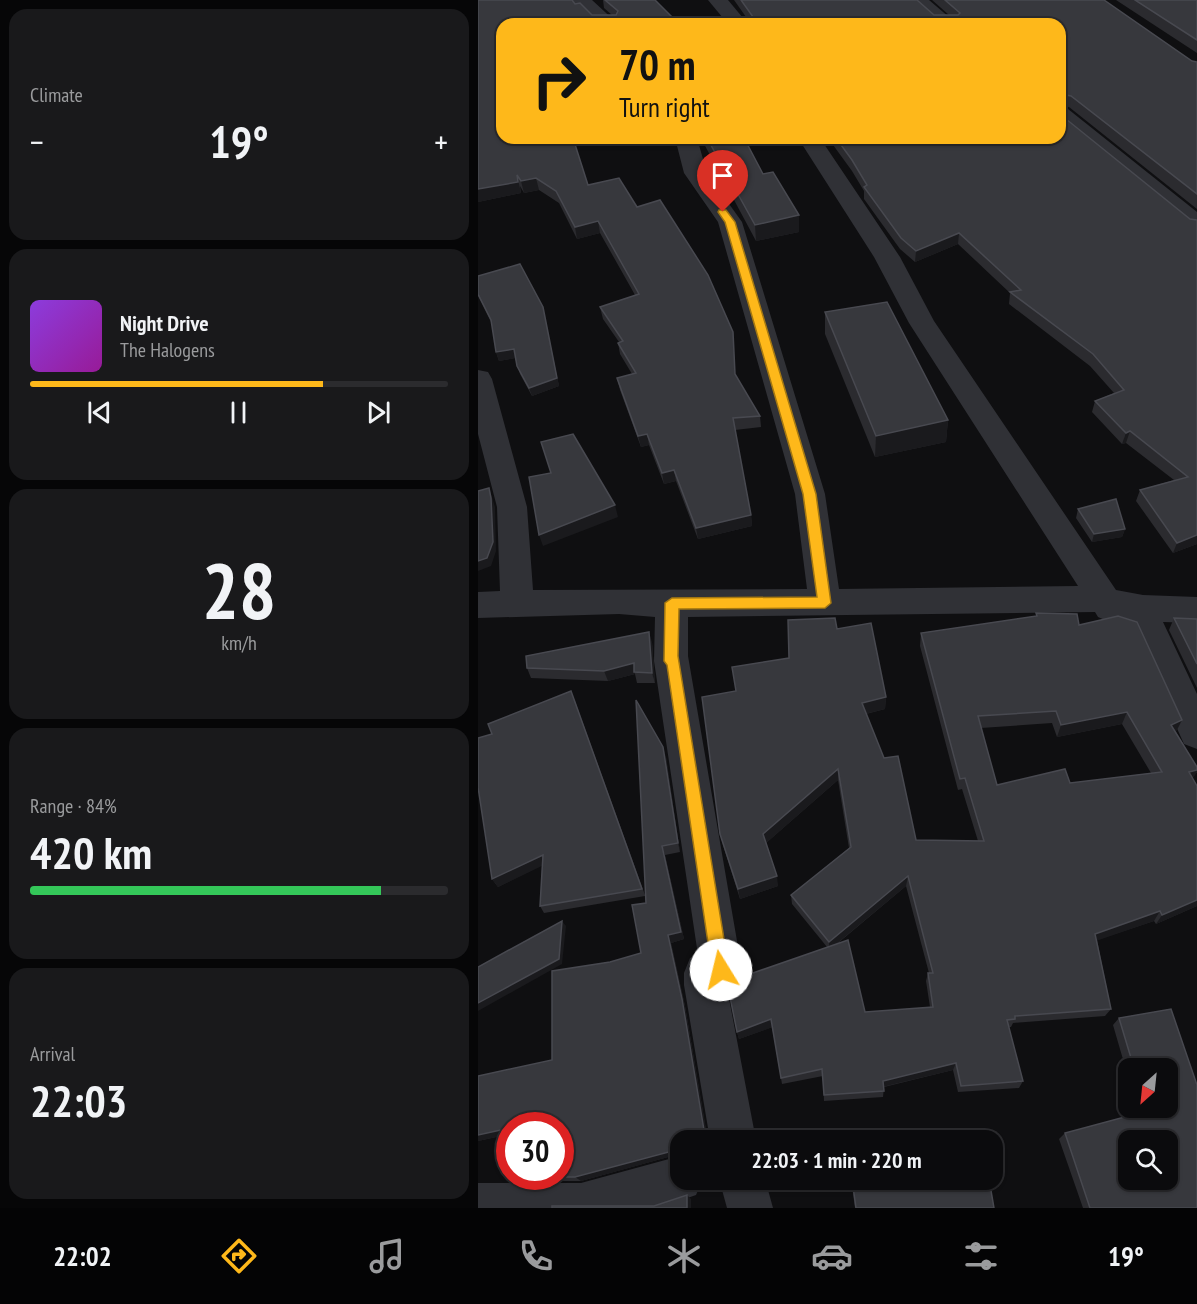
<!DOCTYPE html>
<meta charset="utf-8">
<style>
body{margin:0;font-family:"PT Sans Narrow",sans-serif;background:#19191b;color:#f1f3f6;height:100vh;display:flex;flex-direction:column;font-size:22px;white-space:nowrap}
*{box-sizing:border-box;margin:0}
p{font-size:20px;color:#9a9b9d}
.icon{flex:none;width:33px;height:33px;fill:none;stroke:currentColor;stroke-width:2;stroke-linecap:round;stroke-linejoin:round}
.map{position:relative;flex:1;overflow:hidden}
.details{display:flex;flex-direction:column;gap:9px;padding:9px;background:#060607;width:478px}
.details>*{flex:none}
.top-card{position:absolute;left:18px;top:18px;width:570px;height:126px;border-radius:18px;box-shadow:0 2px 4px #0004,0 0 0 2px #2b2b2e;background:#feb81a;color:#111;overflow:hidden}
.needle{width:39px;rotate:207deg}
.buttons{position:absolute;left:640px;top:1058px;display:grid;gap:12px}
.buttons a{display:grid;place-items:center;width:60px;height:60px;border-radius:12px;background:#0b0b0d;box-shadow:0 2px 4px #0004,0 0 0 2px #2b2b2e;font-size:30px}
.speed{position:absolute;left:18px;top:1112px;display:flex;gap:12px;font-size:30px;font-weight:700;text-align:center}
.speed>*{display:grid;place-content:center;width:78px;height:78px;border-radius:50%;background:#0b0b0d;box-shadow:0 2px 4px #0004,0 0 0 2px #2b2b2e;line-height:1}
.speed .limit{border:9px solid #d22;background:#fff;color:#111}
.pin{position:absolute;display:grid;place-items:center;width:51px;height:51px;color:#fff;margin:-62px -26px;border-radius:50% 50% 50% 0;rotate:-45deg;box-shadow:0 0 6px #0007}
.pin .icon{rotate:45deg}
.me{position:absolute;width:66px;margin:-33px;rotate:351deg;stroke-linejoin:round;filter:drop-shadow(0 0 4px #0008)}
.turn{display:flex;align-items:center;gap:21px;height:126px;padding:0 24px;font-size:27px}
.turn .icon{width:78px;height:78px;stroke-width:2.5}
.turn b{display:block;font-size:42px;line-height:51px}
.big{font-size:45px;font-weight:600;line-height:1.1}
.details .widget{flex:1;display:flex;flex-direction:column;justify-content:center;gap:9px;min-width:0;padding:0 21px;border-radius:18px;background:#19191b}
.details .dial{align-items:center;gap:0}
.dial b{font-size:78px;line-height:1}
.song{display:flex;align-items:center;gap:18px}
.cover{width:72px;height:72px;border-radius:9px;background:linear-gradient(135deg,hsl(270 70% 55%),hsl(300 70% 35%))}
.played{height:6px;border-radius:3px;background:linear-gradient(90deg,#feb81a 70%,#2b2b2e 70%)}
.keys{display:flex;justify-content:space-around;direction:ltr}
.heat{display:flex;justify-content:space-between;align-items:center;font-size:33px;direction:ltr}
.charge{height:9px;border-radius:4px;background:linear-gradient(90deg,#34c759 84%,#2b2b2e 0)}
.trip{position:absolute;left:192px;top:1130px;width:333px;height:60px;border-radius:18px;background:#0b0b0d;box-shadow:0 2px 4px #0004,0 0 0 2px #2b2b2e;font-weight:600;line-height:60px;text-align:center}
.tabs{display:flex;height:96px;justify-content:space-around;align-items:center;background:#040405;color:#9a9b9d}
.tabs .icon{width:42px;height:42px}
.tabs .active{color:#feb81a}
.tabs b{font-size:27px;color:#f1f3f6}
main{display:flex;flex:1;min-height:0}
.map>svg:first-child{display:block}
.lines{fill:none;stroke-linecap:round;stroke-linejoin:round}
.minor{fill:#303136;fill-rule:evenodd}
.wall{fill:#2b2b2f;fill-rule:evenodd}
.shaded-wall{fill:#1a1a1d}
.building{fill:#37383d;stroke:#484950;stroke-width:1.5;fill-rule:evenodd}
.route{fill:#feb81a;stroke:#a57811;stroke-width:1.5}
</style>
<main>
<section class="details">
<div class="widget"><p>Climate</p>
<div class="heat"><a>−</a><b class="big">19°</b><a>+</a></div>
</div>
<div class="widget">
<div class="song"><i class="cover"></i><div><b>Night Drive</b><p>The Halogens</p></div></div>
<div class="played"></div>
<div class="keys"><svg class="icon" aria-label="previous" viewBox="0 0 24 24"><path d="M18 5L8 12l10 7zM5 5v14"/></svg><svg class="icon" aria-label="pause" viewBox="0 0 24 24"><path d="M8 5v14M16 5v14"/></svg><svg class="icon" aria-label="next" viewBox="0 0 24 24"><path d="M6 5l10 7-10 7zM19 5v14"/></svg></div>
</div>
<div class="widget dial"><b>28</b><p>km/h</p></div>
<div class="widget"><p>Range · 84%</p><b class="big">420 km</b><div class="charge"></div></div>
<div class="widget"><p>Arrival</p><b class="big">22:03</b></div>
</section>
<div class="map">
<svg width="719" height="1208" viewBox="0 0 719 1208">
<rect width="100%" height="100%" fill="#0f0f11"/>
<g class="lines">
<g class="minor">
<polygon points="93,0 114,0 140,24 118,24"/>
<polygon points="230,0 250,0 270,24 250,24"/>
<polygon points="429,0 451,0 479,24 457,24"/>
<polygon points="582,107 590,109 719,212 719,231 710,229 582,125"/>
<polygon points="197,138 219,138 229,173 264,222 347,494 361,589 600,586 431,323 396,257 320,138 342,138 422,257 456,321 638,590 665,595 719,597 719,623 685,622 719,694 719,749 706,744 656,633 620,617 617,612 210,617 210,656 264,970 258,985 249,988 278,1140 232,1140 206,985 206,973 212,958 220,955 176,661 177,617 141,614 0,618 0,592 22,591 19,507 0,434 0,370 10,372 14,379 49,507 55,590 329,589 317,494 240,222 206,173"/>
<polygon points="202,1156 202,1179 225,1179 218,1195 181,1208 0,1208 0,1183 103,1183"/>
<polygon points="241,1179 287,1179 295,1208 249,1208"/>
</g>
</g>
<g class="wall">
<polygon points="0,0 94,0 97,4 102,3 114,15 134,15 126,8 125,0 177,0 201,24 24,24 24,138 95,138 110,185 141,178 159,207 182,200 230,275 255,332 257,376 282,416 283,427 257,430 273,515 274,526 220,539 198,481 186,484 171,445 163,447 142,390 139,378 154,374 142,354 140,343 141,342 125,319 122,307 157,295 122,233 99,239 81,203 61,190 46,193 42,186 43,193 0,202"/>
<polygon points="256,0 439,0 456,15 471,15 454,0 626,0 714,61 719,62 719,209 591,107 583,106 583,115 712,219 719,544 695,553 658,501 662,490 696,480 648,443 644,444 614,412 617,401 636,393 612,366 531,304 532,293 480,244 437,262 422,249 386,199 386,191 374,171 350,138 582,138 582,24 273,24"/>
<polygon points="638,0 719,0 719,53"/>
<polygon points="224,138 266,138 285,174 321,232 278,241 225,142"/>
<polygon points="0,276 65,307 81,386 54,396 42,374 37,358 21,361 18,352 14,324 0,296"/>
<polygon points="347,312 470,420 468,442 397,457 347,334"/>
<polygon points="600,509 647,529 644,537 614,542 598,518"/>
<path d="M558 613 601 625 698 732 719 767V772L714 778 719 906 678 924 676 921 619 940 633 1009 627 1016 535 1023 533 1027H531L545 1081 541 1088 480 1092 475 1070 406 1087 405 1097 346 1101 345 1076 304 1084 294 1027 261 1039 259 1032 349 947 314 904 313 895 371 848 360 780 288 843 300 886 262 899 245 845 242 834 311 658 359 629 408 697 407 709 388 714 438 840 500 841 484 789 480 790 442 646 443 633 558 616ZM574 723 579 737 644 724 673 773 592 783 519 785 503 728ZM428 886 451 973H450L448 981 452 1007 387 1012 360 943Z"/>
<polygon points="696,618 719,619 719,688 691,630"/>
<polygon points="174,642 177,683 159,683 157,674 130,681 53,678 49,668"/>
<polygon points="97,701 167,895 188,757 202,852 187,855 206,939 193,943 207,1006 229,1136 236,1138 237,1140 202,1140 202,1175 201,1173 201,1154 103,1181 78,1181 72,1177 82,1125 32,1125 32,1134 0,1141 0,1076 74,1060 132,962 163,953 168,903 167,896 66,913 62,906 64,865 20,887 14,879 14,734"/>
<path d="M693 1009 719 1085V1208H605L581 1139 587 1133 661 1113 659 1107H690V1068H651V1080L635 1025 641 1018ZM651 1140H690V1179H651Z"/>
<polygon points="373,1179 511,1179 516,1208 377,1208"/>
</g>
<g class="shaded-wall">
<polygon points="39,175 43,193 0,202 0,189"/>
<polygon points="58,178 61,190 46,193 43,181"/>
<polygon points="321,215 321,232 278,241 277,225"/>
<polygon points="120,221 122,233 99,239 97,227"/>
<polygon points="481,233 480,244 437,262 438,251"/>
<polygon points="65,307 81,386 54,396 51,388"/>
<polygon points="36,349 38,358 21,361 18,352"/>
<polygon points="470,420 468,442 397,457 398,436"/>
<polygon points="652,431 648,443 644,444 648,433"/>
<polygon points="169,434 171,445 163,447 160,436"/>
<polygon points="196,470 198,481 186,484 184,473"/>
<polygon points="11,488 17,507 18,551 13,566 0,571 0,561"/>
<polygon points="137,505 140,517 65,546 61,535"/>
<polygon points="273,515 274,526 220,539 218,528"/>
<polygon points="647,529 644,537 614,542 616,534"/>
<polygon points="719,535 719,544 695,553 699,543"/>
<polygon points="171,632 174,642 177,683 174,673"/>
<polygon points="156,663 157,674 130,681 126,671"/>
<polygon points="408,697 407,709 383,715 384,703"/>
<polygon points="649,712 644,724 579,737 583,725"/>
<polygon points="704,720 698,732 693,725"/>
<polygon points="185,747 188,757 202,852 200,843"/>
<polygon points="360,769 360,780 287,844 285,834"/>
<polygon points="719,770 719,772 713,781 711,772"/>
<polygon points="184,846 187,855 206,939 193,943 207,1006 230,1140 227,1136 190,935"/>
<polygon points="65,855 70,863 20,887 14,879"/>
<polygon points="299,876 300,886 262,899 260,889"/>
<polygon points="430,876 428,886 351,950 351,942"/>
<polygon points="719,900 719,906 678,924 684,915"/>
<polygon points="682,911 676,921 612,943 617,934"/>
<polygon points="84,921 88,926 84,964 0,1011 0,1003"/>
<polygon points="293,1019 295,1027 261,1039 259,1032"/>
<polygon points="478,1063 475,1070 404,1087 405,1081"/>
<polygon points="65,1121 70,1125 46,1125"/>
<polygon points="32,1128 32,1134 0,1141 0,1135"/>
<polygon points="198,1150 201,1154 103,1181 97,1177"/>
<polygon points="209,1195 213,1199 213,1208 209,1208"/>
</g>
<g class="building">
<polygon points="0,0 94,0 97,4 102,3 114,15 138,15 140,11 127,0 177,0 201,24 24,24 24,138 95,138 110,185 141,178 159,207 182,200 230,275 255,332 257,374 282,416 255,418 273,515 218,528 196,470 184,473 169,434 160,436 139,378 158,373 140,343 145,341 122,307 161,294 120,221 97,227 78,191 58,178 43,181 39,175 40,182 0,189"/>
<polygon points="263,0 439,0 456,15 480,15 482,13 467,0 626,0 714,61 719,62 719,194 593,96 583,94 583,115 712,219 719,220 719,535 699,543 662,490 710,477 652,431 648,433 617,401 646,390 615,354 532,292 543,290 481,233 438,251 423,238 386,187 389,185 374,160 358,138 582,138 582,24 280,24"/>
<polygon points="657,0 719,0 719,40"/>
<polygon points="229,138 266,138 285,174 295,172 321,215 277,225"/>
<polygon points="42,264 65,307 79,378 51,388 39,366 36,349 18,352 13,320 0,294 0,276"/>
<polygon points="409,302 470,420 398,436 347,312"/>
<polygon points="95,434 137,505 61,535 51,477 73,473 63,442"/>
<polygon points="11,488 13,498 15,542 9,558 0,561 0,491"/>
<polygon points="638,499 647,529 616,534 600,509"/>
<path d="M558 613 599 614 601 625 640 616 659 622 704 720 693 725 719 767V770L711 772 719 786V900L684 915 682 911 617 934 633 1009 537 1016V1019L529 1020 545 1081 483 1086 478 1063 405 1081 406 1091 346 1095 344 1069 303 1078 293 1019 259 1032 249 982 370 940 387 1012 455 1007 450 973H455L430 876 351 942 313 895 373 847 360 769 285 834 299 876 260 889 242 834 224 697 258 691 254 667 311 658 310 620 357 618 359 629 393 623 408 697 384 703 406 758 420 756 438 840 506 841 487 778 482 779 443 633 559 616ZM578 711 583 725 649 712 684 772 592 783 587 769 519 785 500 716Z"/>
<polygon points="696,618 719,619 719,664"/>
<polygon points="171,632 174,673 156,672 156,663 126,671 49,668 48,656"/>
<polygon points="93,691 164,889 62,906 65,855 14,879 0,787 0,738 14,734 10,724"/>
<polygon points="158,700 185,747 200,843 184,846 203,932 190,935 204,999 227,1136 236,1138 237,1140 202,1140 202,1173 201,1173 201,1152 198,1150 97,1177 72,1177 72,1176 82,1176 82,1125 65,1125 65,1121 46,1125 32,1125 32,1128 0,1135 0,1076 74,1060 74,971 132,962 163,953 154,905 168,903"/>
<polygon points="84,921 81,959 0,1003 0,967"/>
<path d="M693 1009 719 1085V1208H612L587 1133 669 1111 668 1107H690V1068H656L641 1018ZM651 1140H690V1179H651Z"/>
<polygon points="502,1135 503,1140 477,1140"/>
<polygon points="374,1179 511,1179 516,1208 378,1208"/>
<polygon points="209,1195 209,1208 74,1208 74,1206 176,1206"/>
</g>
<polygon class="route" points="241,210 248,210 257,222 338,494 353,603 347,608 201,609 200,656 251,970 249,976 243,978 237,976 234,970 189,665 186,661 187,603 194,598 339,597 325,494 247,222 240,212"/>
</svg>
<div class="buttons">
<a><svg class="needle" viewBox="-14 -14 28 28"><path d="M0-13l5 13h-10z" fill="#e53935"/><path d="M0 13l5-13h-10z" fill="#9a9b9d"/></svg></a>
<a><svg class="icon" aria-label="search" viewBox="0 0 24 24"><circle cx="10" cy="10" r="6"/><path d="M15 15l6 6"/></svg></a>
</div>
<div class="speed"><div class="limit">30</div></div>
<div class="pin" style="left:245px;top:212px;background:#d93025"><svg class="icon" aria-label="arrive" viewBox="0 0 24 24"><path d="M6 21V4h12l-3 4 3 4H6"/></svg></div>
<svg class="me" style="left:243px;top:970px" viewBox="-20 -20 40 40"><circle r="19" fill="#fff"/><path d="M0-13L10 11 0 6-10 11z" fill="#feb81a"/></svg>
<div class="trip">22:03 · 1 min · 220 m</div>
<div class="top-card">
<div class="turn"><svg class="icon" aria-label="right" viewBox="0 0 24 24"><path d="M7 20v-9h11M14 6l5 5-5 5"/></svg><div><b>70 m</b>Turn right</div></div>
</div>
</div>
</main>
<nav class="tabs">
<b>22:02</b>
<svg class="icon active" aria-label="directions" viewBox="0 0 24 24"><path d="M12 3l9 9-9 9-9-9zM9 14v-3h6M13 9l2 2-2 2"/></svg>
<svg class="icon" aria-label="music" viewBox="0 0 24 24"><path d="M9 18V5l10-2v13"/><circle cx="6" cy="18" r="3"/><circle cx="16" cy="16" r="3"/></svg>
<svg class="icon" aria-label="phone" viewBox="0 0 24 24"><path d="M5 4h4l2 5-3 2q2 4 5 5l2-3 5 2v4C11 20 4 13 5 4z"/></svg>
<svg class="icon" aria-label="climate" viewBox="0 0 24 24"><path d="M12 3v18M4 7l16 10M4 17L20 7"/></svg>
<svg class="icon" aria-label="car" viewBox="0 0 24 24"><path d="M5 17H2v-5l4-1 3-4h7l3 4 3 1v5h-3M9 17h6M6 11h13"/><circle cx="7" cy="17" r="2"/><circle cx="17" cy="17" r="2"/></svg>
<svg class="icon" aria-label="filters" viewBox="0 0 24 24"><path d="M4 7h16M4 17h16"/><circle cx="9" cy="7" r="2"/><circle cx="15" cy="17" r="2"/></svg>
<b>19°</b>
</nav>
